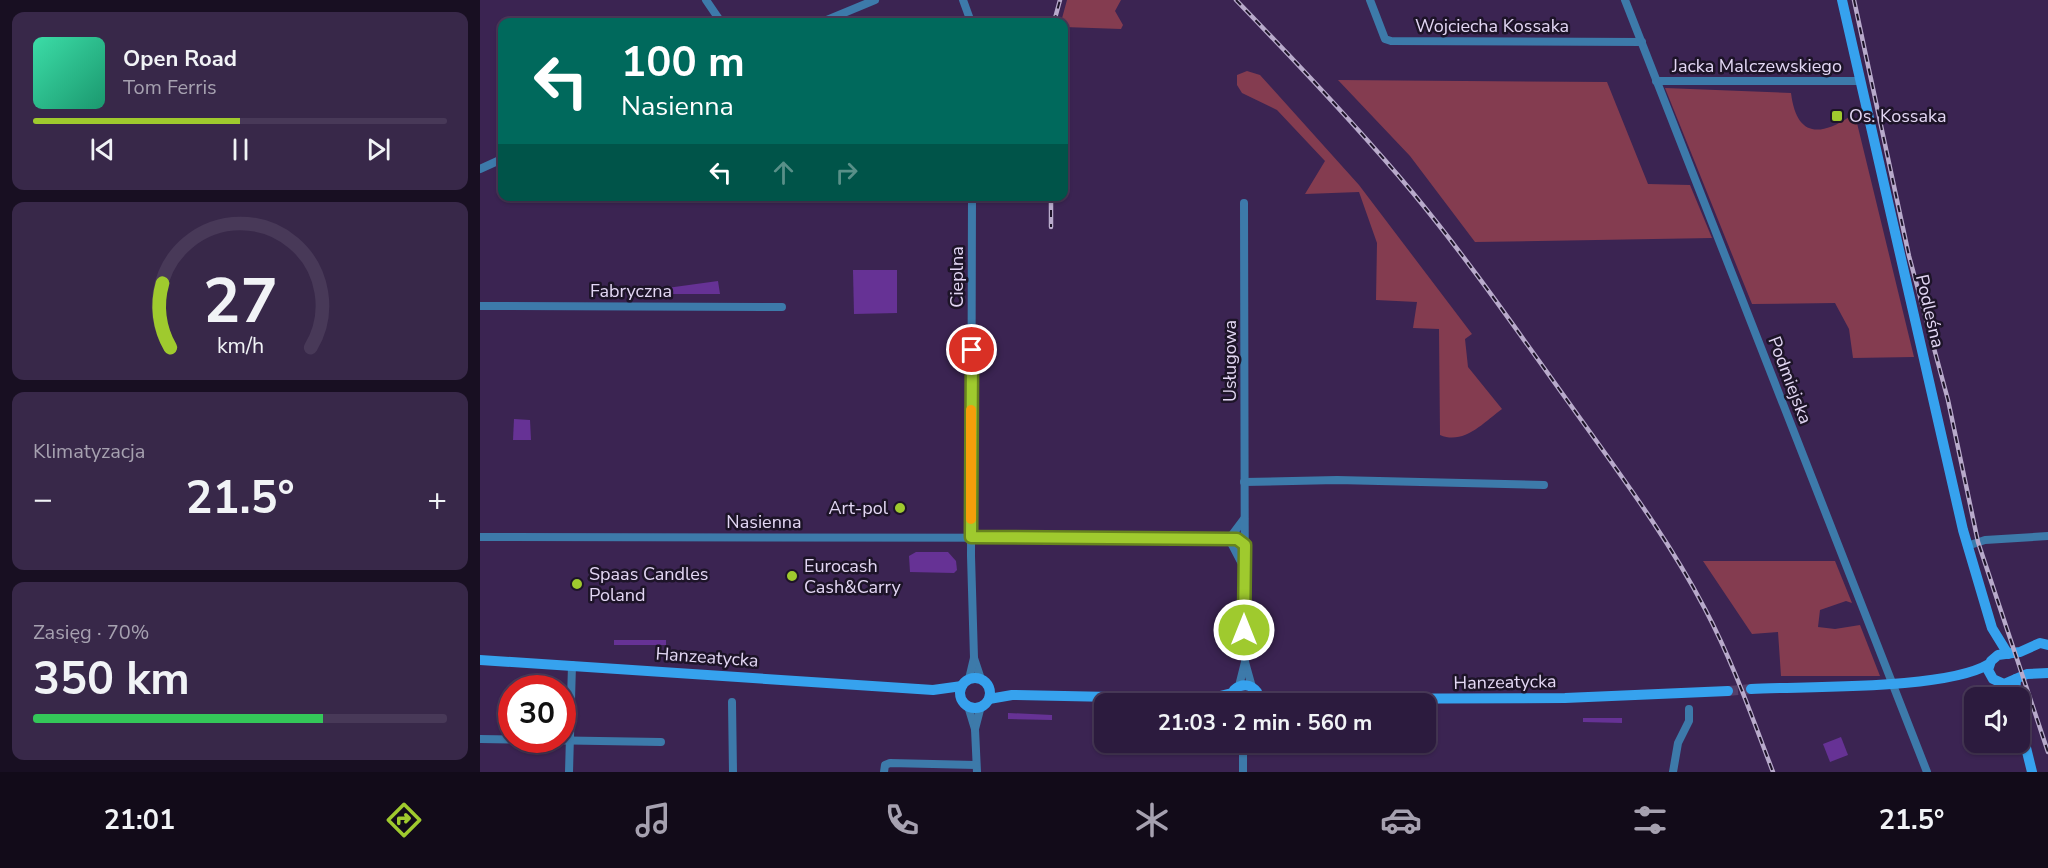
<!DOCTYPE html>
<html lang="pl">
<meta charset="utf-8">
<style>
body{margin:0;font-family:"Nunito Sans",sans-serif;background:#382849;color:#f1f3f6;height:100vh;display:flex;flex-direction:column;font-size:22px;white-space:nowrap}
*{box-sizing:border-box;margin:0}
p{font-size:20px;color:#a6a1b0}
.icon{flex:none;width:33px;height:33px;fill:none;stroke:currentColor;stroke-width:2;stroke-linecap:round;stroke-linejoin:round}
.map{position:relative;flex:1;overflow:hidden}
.details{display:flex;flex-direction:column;gap:12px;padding:12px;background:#180f22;width:480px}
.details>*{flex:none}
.hud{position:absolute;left:18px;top:18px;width:570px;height:183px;border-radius:12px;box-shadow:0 2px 4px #0004,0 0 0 2px #483958;background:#00695c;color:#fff;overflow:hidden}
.controls{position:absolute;left:1484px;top:687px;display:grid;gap:12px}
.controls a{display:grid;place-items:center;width:66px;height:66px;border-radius:12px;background:#2c1b3e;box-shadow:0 2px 4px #0004,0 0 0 2px #483958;font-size:30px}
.speed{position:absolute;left:18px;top:675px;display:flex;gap:12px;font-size:30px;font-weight:700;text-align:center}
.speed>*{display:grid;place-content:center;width:78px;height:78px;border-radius:50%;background:#2c1b3e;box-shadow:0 2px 4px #0004,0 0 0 2px #483958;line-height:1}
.speed .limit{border:9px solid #d22;background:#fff;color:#111}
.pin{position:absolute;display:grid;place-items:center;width:51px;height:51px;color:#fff;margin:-26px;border:3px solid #fff;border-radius:50%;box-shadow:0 2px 6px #0007}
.me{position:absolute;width:66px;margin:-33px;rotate:0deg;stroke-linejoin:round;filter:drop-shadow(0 0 4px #0008)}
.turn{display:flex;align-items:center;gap:21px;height:126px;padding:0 24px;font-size:27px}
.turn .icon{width:78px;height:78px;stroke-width:2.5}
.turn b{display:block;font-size:42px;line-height:51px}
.lanes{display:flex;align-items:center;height:57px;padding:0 24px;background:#0003;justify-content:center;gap:30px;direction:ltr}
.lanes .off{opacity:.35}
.big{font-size:45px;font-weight:700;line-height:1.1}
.details .widget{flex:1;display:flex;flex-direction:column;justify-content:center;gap:9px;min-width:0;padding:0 21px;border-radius:12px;background:#382849}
.details .dial{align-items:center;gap:0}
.dial svg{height:156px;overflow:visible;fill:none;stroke:#483958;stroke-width:7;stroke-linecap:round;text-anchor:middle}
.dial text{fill:#f1f3f6;stroke:none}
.song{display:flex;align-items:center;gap:18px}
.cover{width:72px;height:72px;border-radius:9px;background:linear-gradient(135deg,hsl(160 70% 55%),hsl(160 70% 35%))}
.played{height:6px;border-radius:3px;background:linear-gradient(90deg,#9fca2e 50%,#483958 50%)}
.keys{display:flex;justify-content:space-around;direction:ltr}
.heat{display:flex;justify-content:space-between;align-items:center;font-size:33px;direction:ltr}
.charge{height:9px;border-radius:4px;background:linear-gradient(90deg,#34c759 70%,#483958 0)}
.trip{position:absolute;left:614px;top:693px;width:342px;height:60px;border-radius:12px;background:#2c1b3e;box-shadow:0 2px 4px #0004,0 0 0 2px #483958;font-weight:700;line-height:60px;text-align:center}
.menu{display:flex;height:96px;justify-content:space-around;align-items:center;background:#120b19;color:#a6a1b0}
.menu .icon{width:42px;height:42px}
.menu .active{color:#9fca2e}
.menu b{font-size:27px;color:#f1f3f6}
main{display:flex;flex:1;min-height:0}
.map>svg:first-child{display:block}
.green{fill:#843c50}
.water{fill:#663295}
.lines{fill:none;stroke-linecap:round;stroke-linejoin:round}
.secondary-tunnel{stroke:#543f6a;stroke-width:10;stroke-dasharray:10 5;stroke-linecap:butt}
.street{stroke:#3d7aaa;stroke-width:8}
.secondary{stroke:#36a2ee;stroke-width:10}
.rail-casing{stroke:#b8aacb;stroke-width:4.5}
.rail{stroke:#1d1428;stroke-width:2;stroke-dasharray:7;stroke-linecap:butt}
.route-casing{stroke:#67831e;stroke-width:15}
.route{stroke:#9fca2e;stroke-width:10}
.slow{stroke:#f59e0b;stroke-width:10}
.poi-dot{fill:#9fca2e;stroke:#1d1428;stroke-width:2}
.labels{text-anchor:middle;stroke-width:5;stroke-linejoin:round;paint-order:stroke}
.street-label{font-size:18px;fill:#e3d7f4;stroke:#1d1428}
.poi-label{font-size:18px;fill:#e3d7f4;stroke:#1d1428;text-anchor:start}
</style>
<main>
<section class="details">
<div class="widget">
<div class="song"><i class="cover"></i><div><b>Open Road</b><p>Tom Ferris</p></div></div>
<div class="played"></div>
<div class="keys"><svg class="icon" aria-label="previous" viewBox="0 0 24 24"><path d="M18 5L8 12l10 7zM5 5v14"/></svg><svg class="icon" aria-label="pause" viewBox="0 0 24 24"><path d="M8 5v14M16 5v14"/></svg><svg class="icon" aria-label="next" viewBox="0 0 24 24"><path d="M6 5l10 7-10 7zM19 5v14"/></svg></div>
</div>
<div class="widget dial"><svg viewBox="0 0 100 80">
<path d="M14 69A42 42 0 1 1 86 69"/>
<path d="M14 69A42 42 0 0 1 10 36" stroke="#9fca2e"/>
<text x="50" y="56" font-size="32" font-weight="700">27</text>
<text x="50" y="72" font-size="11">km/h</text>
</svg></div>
<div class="widget"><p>Klimatyzacja</p>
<div class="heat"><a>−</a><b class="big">21.5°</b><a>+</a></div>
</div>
<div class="widget"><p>Zasięg · 70%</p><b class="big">350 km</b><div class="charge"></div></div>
</section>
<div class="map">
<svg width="1568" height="772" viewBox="0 0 1568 772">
<rect width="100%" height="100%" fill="#3b2452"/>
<g class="green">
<polygon points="587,0 641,0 635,11 643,25 641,29 584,27 581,22"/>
<path d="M767 71 780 75 879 185 992 334 985 339 988 367 1022 409C1003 423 984 445 960 435L959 329 933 328 937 302 896 300 897 243 879 192 825 194 845 161 797 110 762 93 757 85V75Z"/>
<polygon points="858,80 1127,82 1168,184 1210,185 1232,238 995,242 930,156"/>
<path d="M1185 88 1311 93C1316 133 1336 139 1369 117L1376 119 1434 357 1373 358 1369 329 1355 303 1272 304Z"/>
<polygon points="1223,561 1355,561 1372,603 1366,601 1340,610 1338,627 1355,629 1380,625 1400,676 1301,676 1298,632 1272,634"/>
</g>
<g class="water">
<polygon points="373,270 417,270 417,313 374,314"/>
<polygon points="238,281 240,294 187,294 187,288"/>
<polygon points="34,419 50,420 51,440 33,440"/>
<polygon points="436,552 468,552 476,561 477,570 474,573 430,572 429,556"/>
<rect x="134" y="640" width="52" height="5"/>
<polygon points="528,713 572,715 572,720 528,719"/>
<polygon points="1103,718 1142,718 1142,723 1103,722"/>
<polygon points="1361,737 1368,755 1350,762 1343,744"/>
</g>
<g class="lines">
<polyline class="secondary-tunnel" points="1248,691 1271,689"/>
<g class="street">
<polyline points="226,0 241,22"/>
<polyline points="483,0 491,22"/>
<polyline points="890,0 905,39 911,41 1162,42"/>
<polyline points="1145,0 1447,772"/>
<polyline points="342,22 395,0"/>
<polyline points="1176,81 1378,81"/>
<polyline points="0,169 22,159"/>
<polyline points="0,306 302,307"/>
<polyline points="764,482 857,480 1064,485"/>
<polyline points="0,537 644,538 749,539 757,539 765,545"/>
<polyline points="749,539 762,564"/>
<polyline points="749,539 764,519"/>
<polyline points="1487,546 1505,540 1568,536"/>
<polyline points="494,658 501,679"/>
<polyline points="765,662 772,687"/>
<polyline points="489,679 494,658 491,556 492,196"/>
<polyline points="759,686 765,662 764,203"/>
<polyline points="252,702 253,772"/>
<polyline points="488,706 495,729 497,772"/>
<polyline points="495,729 501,706"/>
<polyline points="0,739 181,742"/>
<polyline points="89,772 92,665"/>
<polyline points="404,772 405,765 410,763 496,765"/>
<polyline points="763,772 763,742"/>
<polyline points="1193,772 1198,743 1209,721 1209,709"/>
</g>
<g class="secondary">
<polyline points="1362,0 1483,530 1512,628 1528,654"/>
<polyline points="1568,645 1560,643 1540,652 1518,655 1511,661 1508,670 1513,679 1524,684 1547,674 1568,673"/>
<polyline points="0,660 453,690 482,686"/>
<circle cx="495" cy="693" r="15"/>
<path d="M1271 689C1326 686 1466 690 1509 664"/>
<polyline points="1535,698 1536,679"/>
<polyline points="509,699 532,695 728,699 752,693"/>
<path d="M752 704 754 690C762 683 771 684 777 692L779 704"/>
<polyline points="783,704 803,699 1085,698 1248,691"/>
<polyline points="1539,719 1552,772"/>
</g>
<defs>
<g id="rail">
<path d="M756 0C817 63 877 126 933 193 990 262 1040 335 1092 407 1139 473 1188 538 1225 609 1253 662 1272 717 1293 772"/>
<polyline points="1374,0 1429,256 1468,400 1498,542 1568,752"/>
<polyline points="574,22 580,0"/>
<polyline points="571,196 571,227"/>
</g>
</defs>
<use href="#rail" class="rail-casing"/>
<use href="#rail" class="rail"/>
</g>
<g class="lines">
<defs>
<polyline id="route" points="492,350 491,537 757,539 765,545 764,630"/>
</defs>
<use href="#route" class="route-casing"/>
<use href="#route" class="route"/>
<polyline class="slow" points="491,519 491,410"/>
</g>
<g class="poi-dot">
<rect x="1351" y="110" width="12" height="12" rx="3"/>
<circle cx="420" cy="508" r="6"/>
<circle cx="312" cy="576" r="6"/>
<circle cx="97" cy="584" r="6"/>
</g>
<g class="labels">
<g class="street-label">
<text x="1012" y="32">Wojciecha Kossaka</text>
<text x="1277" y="72">Jacka Malczewskiego</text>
<text transform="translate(477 277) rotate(-90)" y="6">Cieplna</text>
<text x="151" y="297">Fabryczna</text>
<text transform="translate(1450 311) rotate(77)" y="6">Podleśna</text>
<text transform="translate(750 361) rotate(-90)" y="6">Usługowa</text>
<text transform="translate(1310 380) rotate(69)" y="6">Podmiejska</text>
<text x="284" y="528">Nasienna</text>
<text transform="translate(227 657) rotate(4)" y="6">Hanzeatycka</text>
<text transform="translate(1025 682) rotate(-1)" y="6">Hanzeatycka</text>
</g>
<g class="poi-label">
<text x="1369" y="122">Os. Kossaka</text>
<text x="408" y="514" text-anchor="end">Art-pol</text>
<text x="324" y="572">Eurocash<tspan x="324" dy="21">Cash&amp;Carry</tspan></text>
<text x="109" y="580">Spaas Candles<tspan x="109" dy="21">Poland</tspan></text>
</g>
</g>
</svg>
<div class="controls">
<a><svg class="icon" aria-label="sound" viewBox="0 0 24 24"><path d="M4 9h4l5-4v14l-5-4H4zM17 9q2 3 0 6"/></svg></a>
</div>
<div class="speed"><div class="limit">30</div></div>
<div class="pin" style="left:492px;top:350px;background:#d93025"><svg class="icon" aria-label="arrive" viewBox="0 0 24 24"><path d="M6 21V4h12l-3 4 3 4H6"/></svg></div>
<svg class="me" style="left:764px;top:630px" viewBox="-20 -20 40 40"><circle r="17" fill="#9fca2e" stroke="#fff" stroke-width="3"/><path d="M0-11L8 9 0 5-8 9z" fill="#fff"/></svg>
<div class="trip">21:03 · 2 min · 560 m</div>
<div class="hud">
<div class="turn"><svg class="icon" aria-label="left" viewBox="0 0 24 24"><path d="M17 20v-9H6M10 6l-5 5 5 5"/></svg><div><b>100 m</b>Nasienna</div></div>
<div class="lanes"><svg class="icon" aria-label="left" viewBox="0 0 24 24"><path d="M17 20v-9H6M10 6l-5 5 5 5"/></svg><svg class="icon off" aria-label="ahead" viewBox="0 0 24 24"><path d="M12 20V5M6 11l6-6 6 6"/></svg><svg class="icon off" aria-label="right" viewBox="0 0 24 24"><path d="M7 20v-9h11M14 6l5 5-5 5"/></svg></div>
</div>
</div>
</main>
<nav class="menu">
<b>21:01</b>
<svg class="icon active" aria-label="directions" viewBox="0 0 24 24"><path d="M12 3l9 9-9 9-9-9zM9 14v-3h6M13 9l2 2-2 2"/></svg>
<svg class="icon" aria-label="music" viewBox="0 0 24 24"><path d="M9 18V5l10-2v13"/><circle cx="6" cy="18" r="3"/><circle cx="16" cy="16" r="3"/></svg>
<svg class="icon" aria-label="phone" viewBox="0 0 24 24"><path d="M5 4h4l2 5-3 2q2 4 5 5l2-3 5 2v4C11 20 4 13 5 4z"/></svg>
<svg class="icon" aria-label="climate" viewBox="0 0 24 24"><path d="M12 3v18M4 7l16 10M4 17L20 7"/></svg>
<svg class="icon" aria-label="car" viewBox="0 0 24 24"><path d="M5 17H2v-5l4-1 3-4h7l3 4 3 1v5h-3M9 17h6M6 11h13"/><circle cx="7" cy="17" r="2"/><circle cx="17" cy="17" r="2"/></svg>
<svg class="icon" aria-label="filters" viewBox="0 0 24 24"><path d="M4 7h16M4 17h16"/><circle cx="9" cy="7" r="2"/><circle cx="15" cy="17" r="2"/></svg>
<b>21.5°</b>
</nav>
